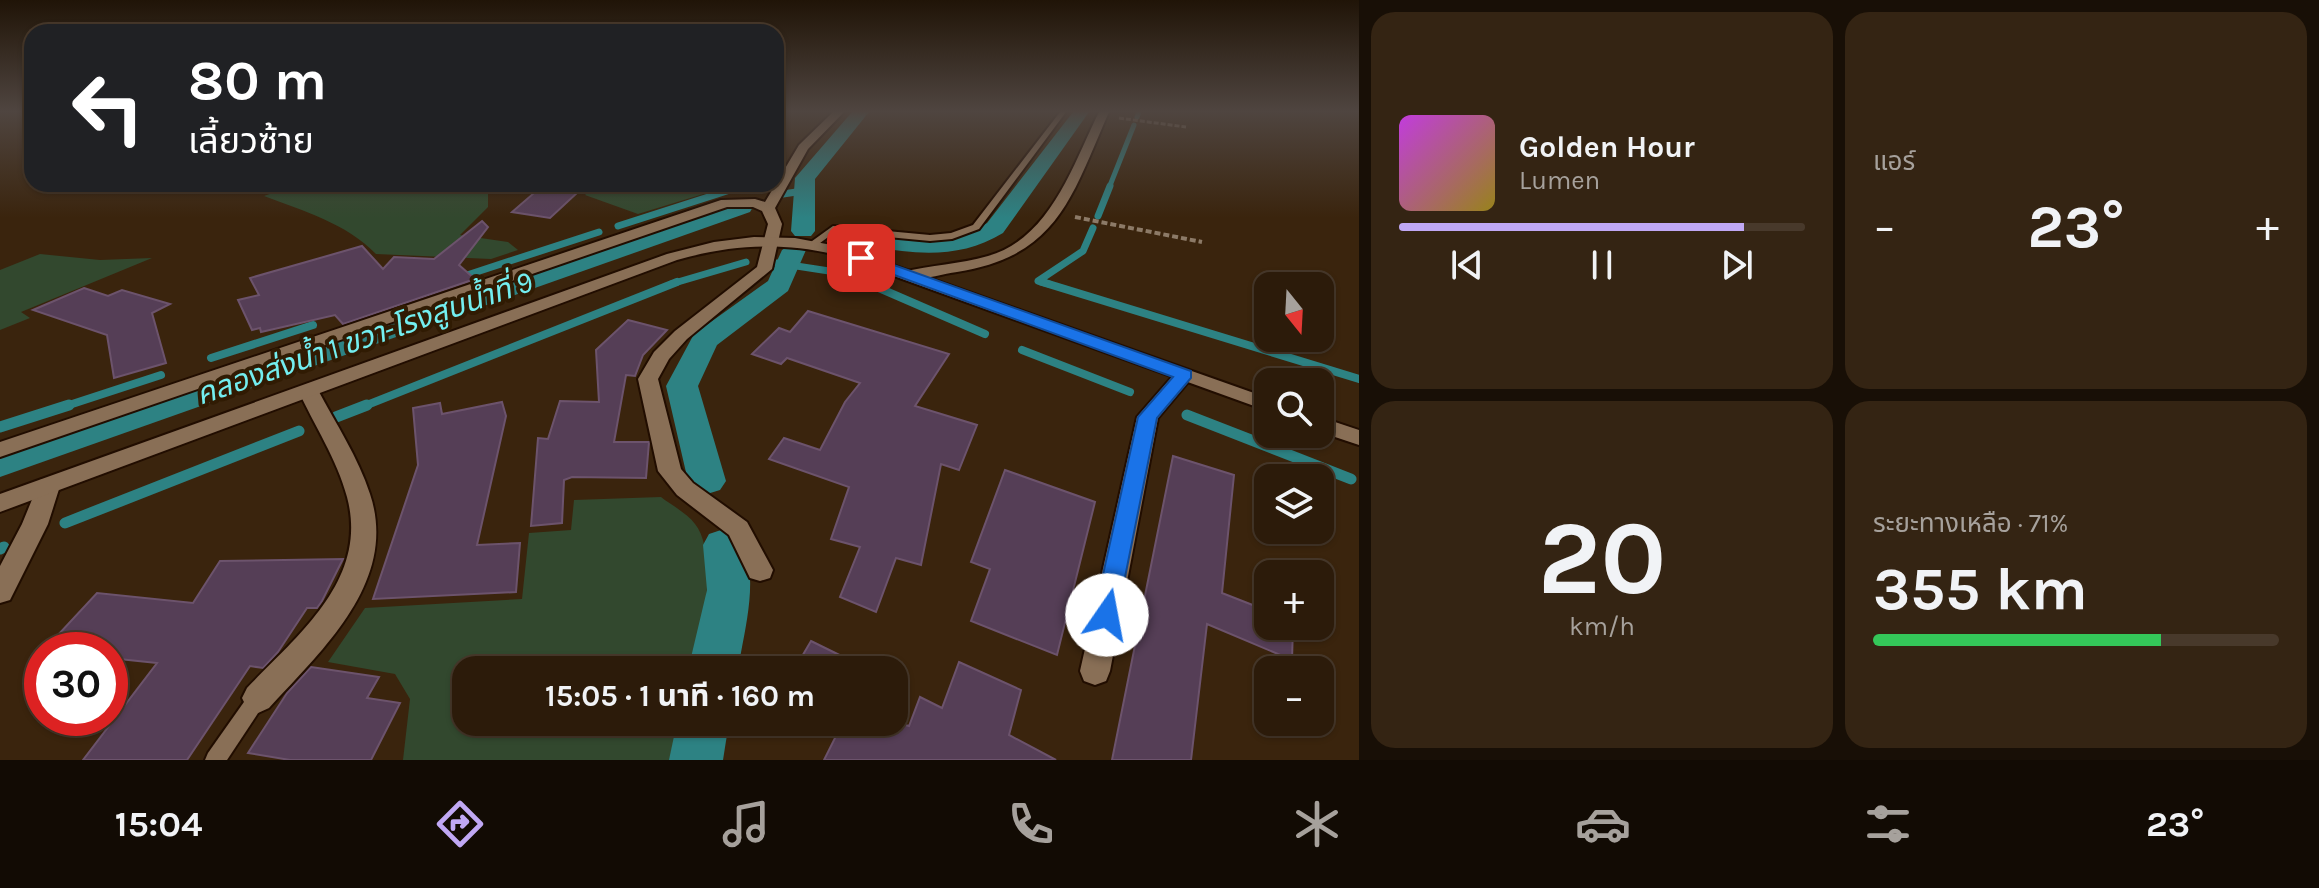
<!DOCTYPE html>
<html lang="th">
<meta charset="utf-8">
<style>
body{margin:0;font-family:Karla,"Noto Sans Thai",sans-serif;background:#342413;color:#f1f3f6;height:100vh;display:flex;flex-direction:column;font-size:30px;white-space:nowrap}
*{box-sizing:border-box;margin:0}
p{font-size:26px;color:#a6a19c}
.icon{flex:none;width:44px;height:44px;fill:none;stroke:currentColor;stroke-width:2;stroke-linecap:round;stroke-linejoin:round}
.map{position:relative;flex:1;overflow:hidden}
.details{display:flex;flex-direction:column;gap:12px;padding:12px;background:#180f06;width:960px}
.details>*{flex:none}
.top-card{position:absolute;left:24px;top:24px;width:760px;height:168px;border-radius:24px;box-shadow:0 2px 6px #0004,0 0 0 2px #48392b;background:#202124;color:#fff;overflow:hidden}
.needle{width:52px;rotate:162deg}
.tools{position:absolute;left:1254px;top:272px;display:grid;gap:16px}
.tools a{display:grid;place-items:center;width:80px;height:80px;border-radius:16px;background:#2c1b0a;box-shadow:0 2px 6px #0004,0 0 0 2px #48392b;font-size:40px}
.speed{position:absolute;left:24px;top:632px;display:flex;gap:16px;font-size:40px;font-weight:700;text-align:center}
.speed>*{display:grid;place-content:center;width:104px;height:104px;border-radius:50%;background:#2c1b0a;box-shadow:0 2px 6px #0004,0 0 0 2px #48392b;line-height:1}
.speed .limit{border:12px solid #d22;background:#fff;color:#111}
.pin{position:absolute;display:grid;place-items:center;width:68px;height:68px;color:#fff;margin:-34px;border-radius:16px;box-shadow:0 4px 12px #0006}
.me{position:absolute;width:88px;margin:-44px;rotate:12deg;stroke-linejoin:round;filter:drop-shadow(0 0 6px #0008)}
.turn{display:flex;align-items:center;gap:28px;height:168px;padding:0 32px;font-size:36px}
.turn .icon{width:104px;height:104px;stroke-width:2.5}
.turn b{display:block;font-size:56px;line-height:68px}
.big{font-size:60px;font-weight:700;line-height:1.1}
.details .widget{flex:1;display:flex;flex-direction:column;justify-content:center;gap:12px;min-width:0;padding:0 28px;border-radius:24px;background:#342413}
.details .dial{align-items:center;gap:0}
.dial b{font-size:104px;line-height:1}
.song{display:flex;align-items:center;gap:24px}
.cover{width:96px;height:96px;border-radius:12px;background:linear-gradient(135deg,hsl(290 70% 55%),hsl(50 70% 35%))}
.played{height:8px;border-radius:4px;background:linear-gradient(90deg,#c0a8f4 85%,#48392b 85%)}
.keys{display:flex;justify-content:space-around;direction:ltr}
.heat{display:flex;justify-content:space-between;align-items:center;font-size:44px;direction:ltr}
.charge{height:12px;border-radius:6px;background:linear-gradient(90deg,#34c759 71%,#48392b 0)}
.details .tiles{flex:1;display:grid;gap:12px;grid-template-columns:repeat(2,1fr)}
.trip{position:absolute;left:452px;top:656px;width:456px;height:80px;border-radius:24px;background:#2c1b0a;box-shadow:0 2px 6px #0004,0 0 0 2px #48392b;font-weight:700;line-height:80px;text-align:center}
.tab-bar{display:flex;height:128px;justify-content:space-around;align-items:center;background:#120b04;color:#a6a19c}
.tab-bar .icon{width:56px;height:56px}
.tab-bar .on{color:#c0a8f4}
.tab-bar b{font-size:36px;color:#f1f3f6}
main{display:flex;flex:1;min-height:0}
.map>svg:first-child{display:block}
.green{fill:#32482e}
.lines{fill:none;stroke-linecap:round;stroke-linejoin:round}
.stream-far3{stroke:#2d8283;stroke-width:5}
.stream-far2{stroke:#2d8283;stroke-width:7}
.stream-far1{stroke:#2d8283;stroke-width:8}
.stream{stroke:#2d8283;stroke-width:11}
.canal{fill:#2d8283;fill-rule:evenodd}
.building{fill:#553e56;stroke:#6c536c;stroke-width:2}
.service-casing{stroke:#210d00;stroke-width:4}
.minor-casing{stroke:#210d00;stroke-width:4}
.secondary-casing{stroke:#210d00;stroke-width:4}
.path-far1{stroke:#8c7a67;stroke-width:3;stroke-dasharray:5 2;stroke-linecap:butt}
.path{stroke:#8c7a67;stroke-width:4;stroke-dasharray:6 3;stroke-linecap:butt}
.service{fill:#896f56;fill-rule:evenodd}
.minor{fill:#896f56;fill-rule:evenodd}
.secondary{fill:#896f56;fill-rule:evenodd}
.route{fill:#1a73e8;stroke:#114b97;stroke-width:2}
.labels{text-anchor:middle;stroke-width:8;stroke-linejoin:round;paint-order:stroke}
.water-label{font-size:30px;font-style:italic;fill:#73eef0;stroke:#301b03}
</style>
<main>
<div class="map">
<svg width="1359" height="760" viewBox="0 0 1359 760">
<rect width="100%" height="100%" fill="#3a240d"/>
<g class="green">
<path d="M298 184H488V207L460 235 508 242 518 250 491 259 376 254C346 223 303 211 264 196Z"/>
<polygon points="597,184 736,184 638,214 585,195"/>
<polygon points="40,254 100,260 152,258 21,312 30,318 0,330 0,270"/>
<path d="M661 497C671 505 687 513 695 524 718 552 703 636 695 670H466V722H683L674 760H403L410 699 395 674 328 662 365 608 522 599 529 533 571 530 574 500Z"/>
</g>
<g class="lines">
<g class="stream-far3">
<polyline points="1137,117 1139,112"/>
<polyline points="1109,188 1134,125"/>
</g>
<g class="stream-far2">
<polyline points="783,194 803,191"/>
<polyline points="1098,216 1110,186"/>
<polyline points="618,226 730,190"/>
<polyline points="777,263 829,271 870,284"/>
<polyline points="458,278 599,232"/>
<polyline points="671,284 746,262"/>
<polyline points="1049,284 1038,281 1083,251 1093,228"/>
</g>
<g class="stream-far1">
<polyline points="865,282 985,334"/>
<polyline points="1042,282 1359,379"/>
<polyline points="1022,350 1130,392"/>
<polyline points="211,358 313,325"/>
<polyline points="63,407 161,375"/>
<polyline points="362,407 677,282"/>
</g>
<g class="stream">
<polyline points="1187,415 1351,479"/>
<polyline points="336,417 367,405"/>
<polyline points="0,427 69,405"/>
<polyline points="65,523 299,431"/>
<polyline points="0,549 4,547"/>
</g>
<g class="canal">
<polygon points="852,112 869,112 815,179 815,231 811,236 795,236 791,231 795,178"/>
<path d="M1073 112H1089L1003 233C962 258 920 255 874 247 863 245 846 246 839 236 849 223 924 241 945 239 961 237 973 231 987 223Z"/>
<polygon points="742,200 753,207 750,212 0,477 0,451"/>
<polygon points="794,243 806,250 788,291 717,345 698,386 726,481 720,490 707,494 694,490 688,481 666,386 694,334 768,281 782,250"/>
<path d="M724 529 739 534C761 575 745 626 738 670H688L707 590 703 545 709 534Z"/>
<polygon points="677,722 729,722 723,760 669,760"/>
</g>
</g>
<g class="building">
<polygon points="541,187 578,192 550,218 512,212"/>
<polygon points="482,221 488,227 459,265 475,279 343,324 335,315 261,332 260,328 252,330 238,300 259,295 250,278 362,246 383,269 394,257 434,259"/>
<polygon points="84,288 108,296 122,290 170,304 152,313 166,363 114,378 107,335 33,310"/>
<polygon points="808,311 949,354 915,406 977,425 959,470 941,464 921,565 896,558 876,612 840,597 860,547 831,539 849,487 769,459 784,438 820,450 845,402 860,383 787,358 781,364 752,354 779,328 790,332"/>
<polygon points="628,320 667,330 643,355 635,376 626,375 614,442 649,442 646,478 572,477 564,480 562,523 531,526 538,438 548,439 560,401 599,402 596,350"/>
<polygon points="502,402 506,416 477,545 520,543 516,592 373,599 418,465 413,408 440,403 442,414"/>
<polygon points="1173,456 1234,475 1222,593 1268,611 1268,626 1293,626 1292,660 1207,624 1191,760 1112,760"/>
<polygon points="1005,470 1095,502 1057,655 971,621 990,569 971,562"/>
<polygon points="343,559 322,601 317,608 307,608 278,652 263,668 250,666 187,760 83,760 157,663 110,658 110,650 44,650 97,593 193,603 220,561"/>
<polygon points="811,641 870,670 794,670"/>
<polygon points="959,662 1021,690 1009,735 1056,760 824,760 843,722 894,722 909,726 920,697 942,708"/>
<polygon points="311,667 379,677 367,698 400,703 371,760 290,760 248,753 287,693"/>
</g>
<g class="lines">
<defs>
<g id="service">
<polygon points="1060,112 1066,112 979,229 952,239 930,241 835,232 816,246 810,246 808,244 833,226 930,235 951,233 973,225"/>
<polygon points="258,689 265,692 268,698 227,760 205,760 208,753 251,692"/>
</g>
<g id="minor">
<polygon points="833,112 844,112 808,149 775,208 782,224 772,269 687,339 669,359 658,379 681,469 693,483 747,522 773,570 770,578 760,581 750,578 729,535 677,495 658,471 638,379 654,352 675,331 757,267 768,224 762,211 753,207 727,207 0,457 0,442 721,200 755,199 765,202 799,145"/>
<path d="M1099 112H1109C1072 195 1059 256 957 272 941 274 918 282 902 278V272C931 265 960 264 988 256 1051 238 1073 164 1099 112Z"/>
<polygon points="1184,369 1194,375 1158,418 1110,671 1106,681 1095,685 1084,681 1080,671 1137,417 1177,371"/>
<path d="M308 384 318 390C336 424 358 457 370 494 399 581 322 650 269 708L258 713 247 708 242 698 247 688C299 634 369 579 347 497 337 459 314 425 298 390Z"/>
<polygon points="48,478 56,480 60,486 48,524 10,600 0,603 0,566 22,524 40,480"/>
</g>
<g id="secondary">
<path d="M754 237 795 238 842 247 1268 398V411L833 254C779 242 730 245 677 260L0 512V494L667 254 714 242Z"/>
<polygon points="1320,417 1359,430 1359,445 1320,432"/>
</g>
</defs>
<use href="#service" class="service-casing"/>
<use href="#minor" class="minor-casing"/>
<use href="#secondary" class="secondary-casing"/>
<polyline class="path-far1" points="1119,118 1186,127"/>
<polyline class="path" points="1075,217 1202,242"/>
<use href="#service" class="service"/>
<use href="#minor" class="minor"/>
<use href="#secondary" class="secondary"/>
</g>
<linearGradient id="sky" x2="0" y2="1"><stop stop-color="#201407"/><stop offset="0.51" stop-color="#4f4540"/><stop offset="1" stop-color="#4f4540" stop-opacity="0"/></linearGradient>
<rect width="1359" height="218" fill="url(#sky)"/>
<polygon class="route" points="856,255 866,255 1191,371 1191,378 1157,418 1116,622 1107,626 1098,622 1094,615 1138,417 1173,377 856,261"/>
<g class="labels">
<g class="water-label">
<text transform="translate(364 338) rotate(-19)" y="10">คลองส่งน้ำ 1 ขวา-โรงสูบน้ำที่ 9</text>
</g>
</g>
</svg>
<div class="tools">
<a><svg class="needle" viewBox="-14 -14 28 28"><path d="M0-13l5 13h-10z" fill="#e53935"/><path d="M0 13l5-13h-10z" fill="#a6a19c"/></svg></a>
<a><svg class="icon" aria-label="search" viewBox="0 0 24 24"><circle cx="10" cy="10" r="6"/><path d="M15 15l6 6"/></svg></a>
<a><svg class="icon" aria-label="layers" viewBox="0 0 24 24"><path d="M12 4l9 5-9 5-9-5zM3 14l9 5 9-5"/></svg></a>
<a>+</a>
<a>−</a>
</div>
<div class="speed"><div class="limit">30</div></div>
<div class="pin" style="left:861px;top:258px;background:#d93025"><svg class="icon" aria-label="arrive" viewBox="0 0 24 24"><path d="M6 21V4h12l-3 4 3 4H6"/></svg></div>
<svg class="me" style="left:1107px;top:615px" viewBox="-20 -20 40 40"><circle r="19" fill="#fff"/><path d="M0-13L10 11 0 6-10 11z" fill="#1a73e8"/></svg>
<div class="trip">15:05 · 1 นาที · 160 m</div>
<div class="top-card">
<div class="turn"><svg class="icon" aria-label="left" viewBox="0 0 24 24"><path d="M17 20v-9H6M10 6l-5 5 5 5"/></svg><div><b>80 m</b>เลี้ยวซ้าย</div></div>
</div>
</div>
<section class="details">
<div class="tiles">
<div class="widget">
<div class="song"><i class="cover"></i><div><b>Golden Hour</b><p>Lumen</p></div></div>
<div class="played"></div>
<div class="keys"><svg class="icon" aria-label="previous" viewBox="0 0 24 24"><path d="M18 5L8 12l10 7zM5 5v14"/></svg><svg class="icon" aria-label="pause" viewBox="0 0 24 24"><path d="M8 5v14M16 5v14"/></svg><svg class="icon" aria-label="next" viewBox="0 0 24 24"><path d="M6 5l10 7-10 7zM19 5v14"/></svg></div>
</div>
<div class="widget"><p>แอร์</p>
<div class="heat"><a>−</a><b class="big">23°</b><a>+</a></div>
</div>
<div class="widget dial"><b>20</b><p>km/h</p></div>
<div class="widget"><p>ระยะทางเหลือ · 71%</p><b class="big">355 km</b><div class="charge"></div></div>
</div>
</section>
</main>
<nav class="tab-bar">
<b>15:04</b>
<svg class="icon on" aria-label="directions" viewBox="0 0 24 24"><path d="M12 3l9 9-9 9-9-9zM9 14v-3h6M13 9l2 2-2 2"/></svg>
<svg class="icon" aria-label="music" viewBox="0 0 24 24"><path d="M9 18V5l10-2v13"/><circle cx="6" cy="18" r="3"/><circle cx="16" cy="16" r="3"/></svg>
<svg class="icon" aria-label="phone" viewBox="0 0 24 24"><path d="M5 4h4l2 5-3 2q2 4 5 5l2-3 5 2v4C11 20 4 13 5 4z"/></svg>
<svg class="icon" aria-label="climate" viewBox="0 0 24 24"><path d="M12 3v18M4 7l16 10M4 17L20 7"/></svg>
<svg class="icon" aria-label="car" viewBox="0 0 24 24"><path d="M5 17H2v-5l4-1 3-4h7l3 4 3 1v5h-3M9 17h6M6 11h13"/><circle cx="7" cy="17" r="2"/><circle cx="17" cy="17" r="2"/></svg>
<svg class="icon" aria-label="filters" viewBox="0 0 24 24"><path d="M4 7h16M4 17h16"/><circle cx="9" cy="7" r="2"/><circle cx="15" cy="17" r="2"/></svg>
<b>23°</b>
</nav>
